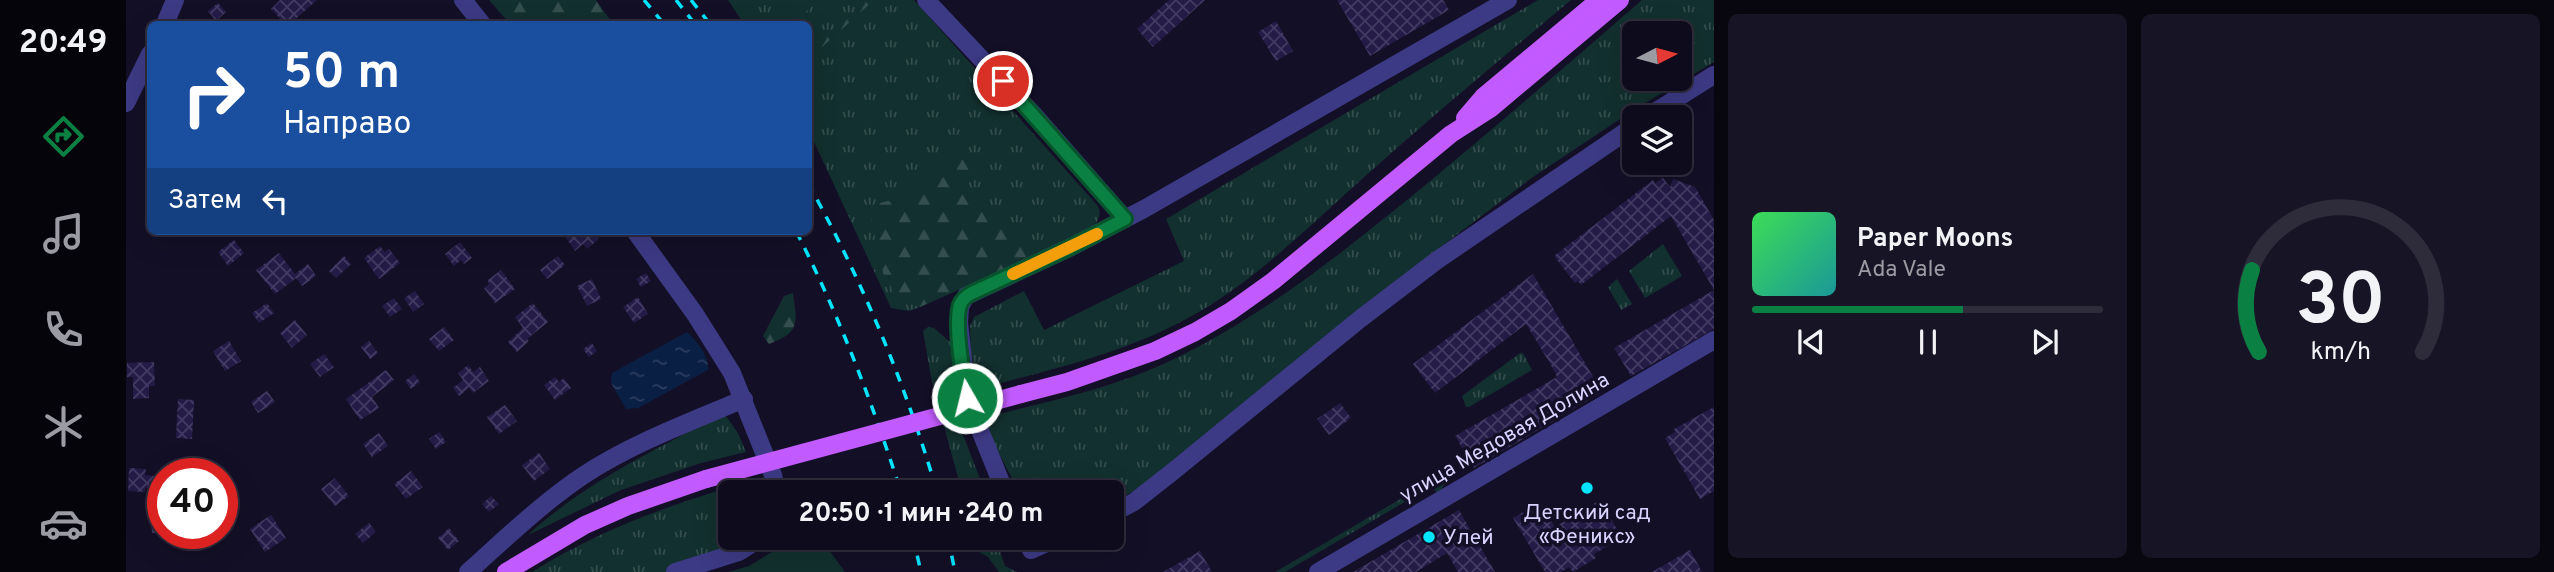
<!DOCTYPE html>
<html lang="ru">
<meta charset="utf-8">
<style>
body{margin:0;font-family:Overpass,sans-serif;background:#171425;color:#f1f3f6;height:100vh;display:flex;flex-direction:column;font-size:26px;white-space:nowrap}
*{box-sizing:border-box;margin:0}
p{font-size:23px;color:#9b9ba3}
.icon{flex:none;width:38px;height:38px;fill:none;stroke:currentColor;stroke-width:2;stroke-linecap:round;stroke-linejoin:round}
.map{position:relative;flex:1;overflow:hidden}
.panel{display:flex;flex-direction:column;gap:14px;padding:14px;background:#08060f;width:840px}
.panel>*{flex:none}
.top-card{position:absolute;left:21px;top:21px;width:665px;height:214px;border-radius:10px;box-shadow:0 7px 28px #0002,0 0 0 2px #2e2b3b;background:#1a4fa0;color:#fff;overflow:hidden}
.needle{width:46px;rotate:84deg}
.controls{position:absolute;left:1496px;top:21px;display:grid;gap:14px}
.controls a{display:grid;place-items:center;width:70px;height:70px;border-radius:10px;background:#0e0b1c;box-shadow:0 7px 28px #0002,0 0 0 2px #2e2b3b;font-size:35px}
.speed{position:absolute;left:21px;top:458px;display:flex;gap:14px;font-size:35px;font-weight:700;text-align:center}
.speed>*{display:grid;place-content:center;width:91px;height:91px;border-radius:50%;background:#0e0b1c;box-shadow:0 7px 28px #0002,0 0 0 2px #2e2b3b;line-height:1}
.speed .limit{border:10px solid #d22;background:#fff;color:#111}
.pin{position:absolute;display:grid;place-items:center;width:60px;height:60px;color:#fff;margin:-30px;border:4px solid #fff;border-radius:50%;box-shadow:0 2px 7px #0007}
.me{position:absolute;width:77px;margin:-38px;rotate:352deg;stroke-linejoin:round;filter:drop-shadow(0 0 5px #0008)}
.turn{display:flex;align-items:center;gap:24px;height:147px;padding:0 21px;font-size:32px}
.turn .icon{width:91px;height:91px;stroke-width:2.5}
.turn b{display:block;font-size:49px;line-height:60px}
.then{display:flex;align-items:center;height:66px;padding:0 21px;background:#0003;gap:14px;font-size:26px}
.panel .tile{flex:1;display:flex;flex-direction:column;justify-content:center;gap:10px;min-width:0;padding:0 24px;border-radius:10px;background:#171425}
.panel .dial{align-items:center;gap:0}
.dial svg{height:182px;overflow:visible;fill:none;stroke:#2e2b3b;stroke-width:7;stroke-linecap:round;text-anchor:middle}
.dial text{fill:#f1f3f6;stroke:none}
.song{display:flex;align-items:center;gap:21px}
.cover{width:84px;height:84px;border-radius:10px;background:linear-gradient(135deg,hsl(130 70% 55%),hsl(180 70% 35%))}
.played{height:7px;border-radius:4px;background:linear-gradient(90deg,#0b8043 60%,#2e2b3b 60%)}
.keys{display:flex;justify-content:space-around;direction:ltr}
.panel .tiles{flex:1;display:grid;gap:14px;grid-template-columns:repeat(2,1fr)}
.trip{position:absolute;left:592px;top:480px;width:406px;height:70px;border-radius:10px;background:#0e0b1c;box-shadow:0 7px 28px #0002,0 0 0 2px #2e2b3b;font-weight:700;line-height:70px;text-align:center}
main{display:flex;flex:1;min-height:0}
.tabs{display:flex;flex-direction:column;width:126px;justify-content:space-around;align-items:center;background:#06040b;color:#9b9ba3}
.tabs .icon{width:49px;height:49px}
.tabs .active{color:#0b8043}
.tabs b{font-size:32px;color:#f1f3f6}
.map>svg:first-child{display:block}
.grass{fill:url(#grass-tufts);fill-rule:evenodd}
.forest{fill:url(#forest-firs)}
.garden{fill:#12302f}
.water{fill:url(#water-ripples)}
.building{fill:url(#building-cross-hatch)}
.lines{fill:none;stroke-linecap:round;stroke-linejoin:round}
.minor{stroke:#3d3a85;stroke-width:18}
.major{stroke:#c25bff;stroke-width:18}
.rail{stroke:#00e5ff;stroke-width:3.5;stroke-dasharray:10 9;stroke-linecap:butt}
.major-bridge{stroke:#c25bff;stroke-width:18}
.route-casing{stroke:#07532c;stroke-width:18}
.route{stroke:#0b8043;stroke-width:12}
.slow{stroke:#f59e0b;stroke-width:12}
.poi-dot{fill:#00e5ff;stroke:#130f26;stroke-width:2.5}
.labels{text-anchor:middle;stroke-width:7;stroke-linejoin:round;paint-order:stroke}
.street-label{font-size:21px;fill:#d9d4ff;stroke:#130f26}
.poi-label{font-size:21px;fill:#d9d4ff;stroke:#130f26}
</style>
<main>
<nav class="tabs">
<b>20:49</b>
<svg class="icon active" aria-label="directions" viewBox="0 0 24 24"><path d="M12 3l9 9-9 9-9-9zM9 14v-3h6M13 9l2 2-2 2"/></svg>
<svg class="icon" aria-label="music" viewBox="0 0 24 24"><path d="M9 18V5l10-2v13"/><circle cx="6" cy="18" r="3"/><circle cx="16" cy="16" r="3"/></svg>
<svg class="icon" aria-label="phone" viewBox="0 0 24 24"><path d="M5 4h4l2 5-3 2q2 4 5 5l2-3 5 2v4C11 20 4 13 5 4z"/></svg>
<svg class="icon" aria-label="climate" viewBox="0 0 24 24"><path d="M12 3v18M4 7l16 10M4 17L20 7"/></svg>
<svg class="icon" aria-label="car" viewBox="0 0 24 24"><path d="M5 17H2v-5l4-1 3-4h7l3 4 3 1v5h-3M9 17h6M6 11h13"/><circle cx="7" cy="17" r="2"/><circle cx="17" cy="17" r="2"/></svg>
</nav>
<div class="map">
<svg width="1588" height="572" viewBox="0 0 1588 572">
<defs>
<pattern id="grass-tufts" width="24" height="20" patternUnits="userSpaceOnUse" patternTransform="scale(1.75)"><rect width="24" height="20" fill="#12302f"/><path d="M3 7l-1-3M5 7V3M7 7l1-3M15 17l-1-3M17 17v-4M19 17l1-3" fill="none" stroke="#344d4e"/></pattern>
<pattern id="forest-firs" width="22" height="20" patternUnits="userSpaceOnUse" patternTransform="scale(1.75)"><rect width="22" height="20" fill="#12302f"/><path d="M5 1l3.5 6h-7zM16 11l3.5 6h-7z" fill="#344d4e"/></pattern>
<pattern id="water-ripples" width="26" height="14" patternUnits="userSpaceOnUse" patternTransform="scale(1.75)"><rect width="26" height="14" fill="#0a1f44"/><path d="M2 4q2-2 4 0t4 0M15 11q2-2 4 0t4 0" fill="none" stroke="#2d3f60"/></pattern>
<pattern id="building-cross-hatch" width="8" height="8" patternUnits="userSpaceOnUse" patternTransform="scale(1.75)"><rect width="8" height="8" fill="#241b47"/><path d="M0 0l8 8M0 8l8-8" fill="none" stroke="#433b63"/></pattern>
</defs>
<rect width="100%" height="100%" fill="#130f26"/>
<g class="grass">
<path d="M602 0H788L971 205C976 213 973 219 968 226L904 258 794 307 783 311 765 308 683 131 682 24H618Z"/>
<path d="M1412 0H1445C1375 59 1304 118 1236 179 1181 228 1127 283 1062 318 991 357 913 372 837 393L845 367 844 326 848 317 898 291 918 330 1058 261 1040 219Z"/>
<path d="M1516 0H1588V62L1506 111 1407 177 1254 293 1010 490 985 503V492H893L855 419C917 402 982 390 1042 362 1138 317 1221 249 1303 182 1375 122 1446 61 1516 0ZM1508 33H1554V79H1508Z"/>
<polygon points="1537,244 1556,276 1519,298 1503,271"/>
<polygon points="1491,279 1506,304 1495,310 1482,287"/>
<polygon points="802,327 808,328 825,343 833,424 859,492 836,492 806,382 797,331"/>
<polygon points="1394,353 1397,353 1406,370 1343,407 1340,407 1336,396"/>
<path d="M600 416 612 433 620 452 575 463 495 490 402 535C446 494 499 465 551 438 565 430 583 417 600 416Z"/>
<polygon points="1309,474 1318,476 1319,483 1312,495 1306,486 1159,572 1149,572 1290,490 1288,486"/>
<path d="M642 476 647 492H604V537H631L604 552 540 572H406C479 526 560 499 642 476Z"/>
<polygon points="849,537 869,537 879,566 891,572 873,572 862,557 853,552"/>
</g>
<g class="forest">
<polygon points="363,0 470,0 487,24 384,24"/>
<polygon points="682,0 691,0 675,17 680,24 666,24 662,20"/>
<polygon points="741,0 748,0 694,49 683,42 683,28 695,39 703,35"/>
<path d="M832 148 852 178 839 185 843 196C875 212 893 223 904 258L794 307 773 301 757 273 742 206 770 199Z"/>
<path d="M667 293C671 323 675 332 643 344L637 336 658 296Z"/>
</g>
<polygon class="garden" points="661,537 690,537 698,543 719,572 602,572 623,566 644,553 656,548"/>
<path class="water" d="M561 332C571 341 583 356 582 370L512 408 500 409 485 383 486 373Z"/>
<g class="building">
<polygon points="154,0 191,0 164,24 159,24 145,9"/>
<polygon points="1043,0 1079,0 1027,47 1011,29"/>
<polygon points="1211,0 1317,0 1323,10 1244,56"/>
<polygon points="92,3 100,12 90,21 82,11"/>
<polygon points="1150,21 1167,51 1150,61 1132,32"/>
<polygon points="1537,178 1544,187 1547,179 1569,187 1588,220 1588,329 1505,376 1488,348 1588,290 1545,216 1455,285 1452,281 1449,283 1428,256 1527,180 1529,183"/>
<polygon points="443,231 467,231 473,239 461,249 457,244 449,251 438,235"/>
<polygon points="108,240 118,253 102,266 92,252"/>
<polygon points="334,242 346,258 338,264 335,260 328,266 319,254"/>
<polygon points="254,246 259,252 263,249 274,263 253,279 238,258"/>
<polygon points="153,253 169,274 182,264 190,276 176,286 170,278 149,294 130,270"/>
<polygon points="218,256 225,264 210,278 203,271"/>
<polygon points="432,256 439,265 421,279 414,270"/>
<polygon points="375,270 389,289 369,303 358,288 363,284 362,280"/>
<polygon points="520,273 525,281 515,287 510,279"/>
<polygon points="1407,274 1476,392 1348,468 1329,436 1431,377 1425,365 1400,324 1309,393 1287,364"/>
<polygon points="466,279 475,299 461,306 451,286"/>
<polygon points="289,291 298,304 287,312 278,298"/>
<polygon points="512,297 522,314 508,323 497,307"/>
<polygon points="268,298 276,309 264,317 256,306"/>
<polygon points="141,303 148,313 133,323 126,313"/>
<polygon points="407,303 422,322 401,339 403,341 391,352 382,342 397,328 389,317"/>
<polygon points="169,320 181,335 166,348 154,333"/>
<polygon points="318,327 328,340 313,351 303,339"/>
<polygon points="103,341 115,361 99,371 87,351"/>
<polygon points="243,341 252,353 244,359 235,347"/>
<polygon points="466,343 471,351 463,357 457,349"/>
<polygon points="198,354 208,367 194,377 184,364"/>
<polygon points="28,362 29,386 23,386 23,398 7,399 7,377 1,377 1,363"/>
<polygon points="342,365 347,372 354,367 363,381 347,393 343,388 333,396 327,388 337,380 332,373"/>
<polygon points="260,370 268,380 246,397 253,408 234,420 220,399"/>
<polygon points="288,374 294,382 285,389 279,381"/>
<polygon points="429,377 433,382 438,378 445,388 429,400 418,385"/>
<polygon points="141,391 149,402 132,413 125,402"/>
<polygon points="52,399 68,400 66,439 50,438"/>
<polygon points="1214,403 1225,418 1203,435 1191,419"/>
<polygon points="379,405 391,421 373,434 361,417"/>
<polygon points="1588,407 1588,491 1574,499 1539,438 1549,432 1548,429"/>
<polygon points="313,432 320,442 310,449 303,439"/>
<polygon points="253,433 262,446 246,457 237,444"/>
<polygon points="413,453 424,469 408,481 396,465"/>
<polygon points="3,468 20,469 19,475 37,477 37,490 19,488 19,492 2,491"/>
<polygon points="285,471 297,487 280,499 268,484"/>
<polygon points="209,478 223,496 209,506 195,489"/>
<polygon points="365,496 373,504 363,512 356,504"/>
<polygon points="1474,500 1496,538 1468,554 1470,558 1447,572 1443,567 1435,572 1419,572 1387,518 1414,502 1429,527"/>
<polygon points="1333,510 1369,572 1332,572 1321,553 1290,572 1227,572"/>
<polygon points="145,515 160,538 139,552 124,529"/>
<polygon points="25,519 37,519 37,533 26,533"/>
<polygon points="243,523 250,532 237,543 229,534"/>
<polygon points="323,528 333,541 322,550 312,538"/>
<polygon points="1564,550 1576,572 1526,572"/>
<polygon points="1074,551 1086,572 1037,572"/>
</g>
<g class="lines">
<g class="minor">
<polyline points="337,0 356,24"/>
<polyline points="800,0 908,115 999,219"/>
<polyline points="39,24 49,0"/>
<polyline points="0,103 24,54"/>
<polyline points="1521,117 1588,75"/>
<polyline points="509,231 569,314 606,373 647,475 651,492"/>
<polyline points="879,492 841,398 833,322 834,307 840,296 945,247 1018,209 1382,0"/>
<polyline points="985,514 1008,502 1045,473 1234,319 1310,261 1508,126"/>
<polyline points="899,537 905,550 934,537"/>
<path d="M342 572C379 539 416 503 458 475 507 443 564 422 618 399"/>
<polyline points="549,572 613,552 636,537"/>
<polyline points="1192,572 1588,340"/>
</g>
<g class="major">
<polyline points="1339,118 1357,97 1473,0"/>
<polyline points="895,394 941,382 1029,351 1069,332 1105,311 1147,281 1325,134 1364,109 1494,0"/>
<polyline points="380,572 459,525 502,506 580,479"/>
</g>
<g class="rail">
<polyline points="518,0 538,24"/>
<polyline points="550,0 569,24"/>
<polyline points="565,0 584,24"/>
<path d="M682 183C736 280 780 385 811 492"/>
<path d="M670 231C713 315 746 402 775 492"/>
<polyline points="787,537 795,572"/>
<polyline points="822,537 829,572"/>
</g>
<polyline class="major-bridge" points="580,479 895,394"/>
</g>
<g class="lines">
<defs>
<path id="route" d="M841 398C837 378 828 323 834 305 836 300 840 296 846 293L945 247 999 219 877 81"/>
</defs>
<use href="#route" class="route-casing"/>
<use href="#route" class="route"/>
<polyline class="slow" points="887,274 971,234"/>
</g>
<g class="poi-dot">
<circle cx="1461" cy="488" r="7"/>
<circle cx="1303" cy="537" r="7"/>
</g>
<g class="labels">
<g class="street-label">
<text transform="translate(1378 437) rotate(-30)" y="7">улица Медовая Долина</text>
</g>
<g class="poi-label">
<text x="1461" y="519">Детский сад<tspan x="1461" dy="24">«Феникс»</tspan></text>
<text x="1317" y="544" text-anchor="start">Улей</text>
</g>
</g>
</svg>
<div class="controls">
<a><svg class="needle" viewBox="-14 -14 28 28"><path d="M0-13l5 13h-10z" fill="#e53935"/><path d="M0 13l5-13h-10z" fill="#9b9ba3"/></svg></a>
<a><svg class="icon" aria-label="layers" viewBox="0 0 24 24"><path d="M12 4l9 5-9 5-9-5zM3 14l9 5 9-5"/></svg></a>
</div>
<div class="speed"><div class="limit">40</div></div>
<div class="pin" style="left:877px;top:81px;background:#d93025"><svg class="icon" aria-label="arrive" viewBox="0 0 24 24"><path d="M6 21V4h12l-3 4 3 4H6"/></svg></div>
<svg class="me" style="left:841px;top:398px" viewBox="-20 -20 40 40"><circle r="17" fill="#0b8043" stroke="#fff" stroke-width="3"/><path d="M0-11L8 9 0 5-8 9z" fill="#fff"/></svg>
<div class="trip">20:50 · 1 мин · 240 m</div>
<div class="top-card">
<div class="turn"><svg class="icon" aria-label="right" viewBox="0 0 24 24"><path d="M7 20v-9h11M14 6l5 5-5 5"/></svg><div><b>50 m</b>Направо</div></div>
<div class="then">Затем<svg class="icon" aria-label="left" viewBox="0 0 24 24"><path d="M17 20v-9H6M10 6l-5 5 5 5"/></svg></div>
</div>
</div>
<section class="panel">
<div class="tiles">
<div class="tile">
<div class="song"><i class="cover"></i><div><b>Paper Moons</b><p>Ada Vale</p></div></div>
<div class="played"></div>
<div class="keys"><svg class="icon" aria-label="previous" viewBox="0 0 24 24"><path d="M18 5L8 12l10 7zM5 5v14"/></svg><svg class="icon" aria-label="pause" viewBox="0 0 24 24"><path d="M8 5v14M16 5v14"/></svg><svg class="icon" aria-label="next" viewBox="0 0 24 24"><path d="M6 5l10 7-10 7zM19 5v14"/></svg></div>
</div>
<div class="tile dial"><svg viewBox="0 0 100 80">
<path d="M14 69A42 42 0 1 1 86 69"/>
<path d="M14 69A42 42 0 0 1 11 33" stroke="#0b8043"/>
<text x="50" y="56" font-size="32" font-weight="700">30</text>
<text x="50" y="72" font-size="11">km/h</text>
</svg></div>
</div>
</section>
</main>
